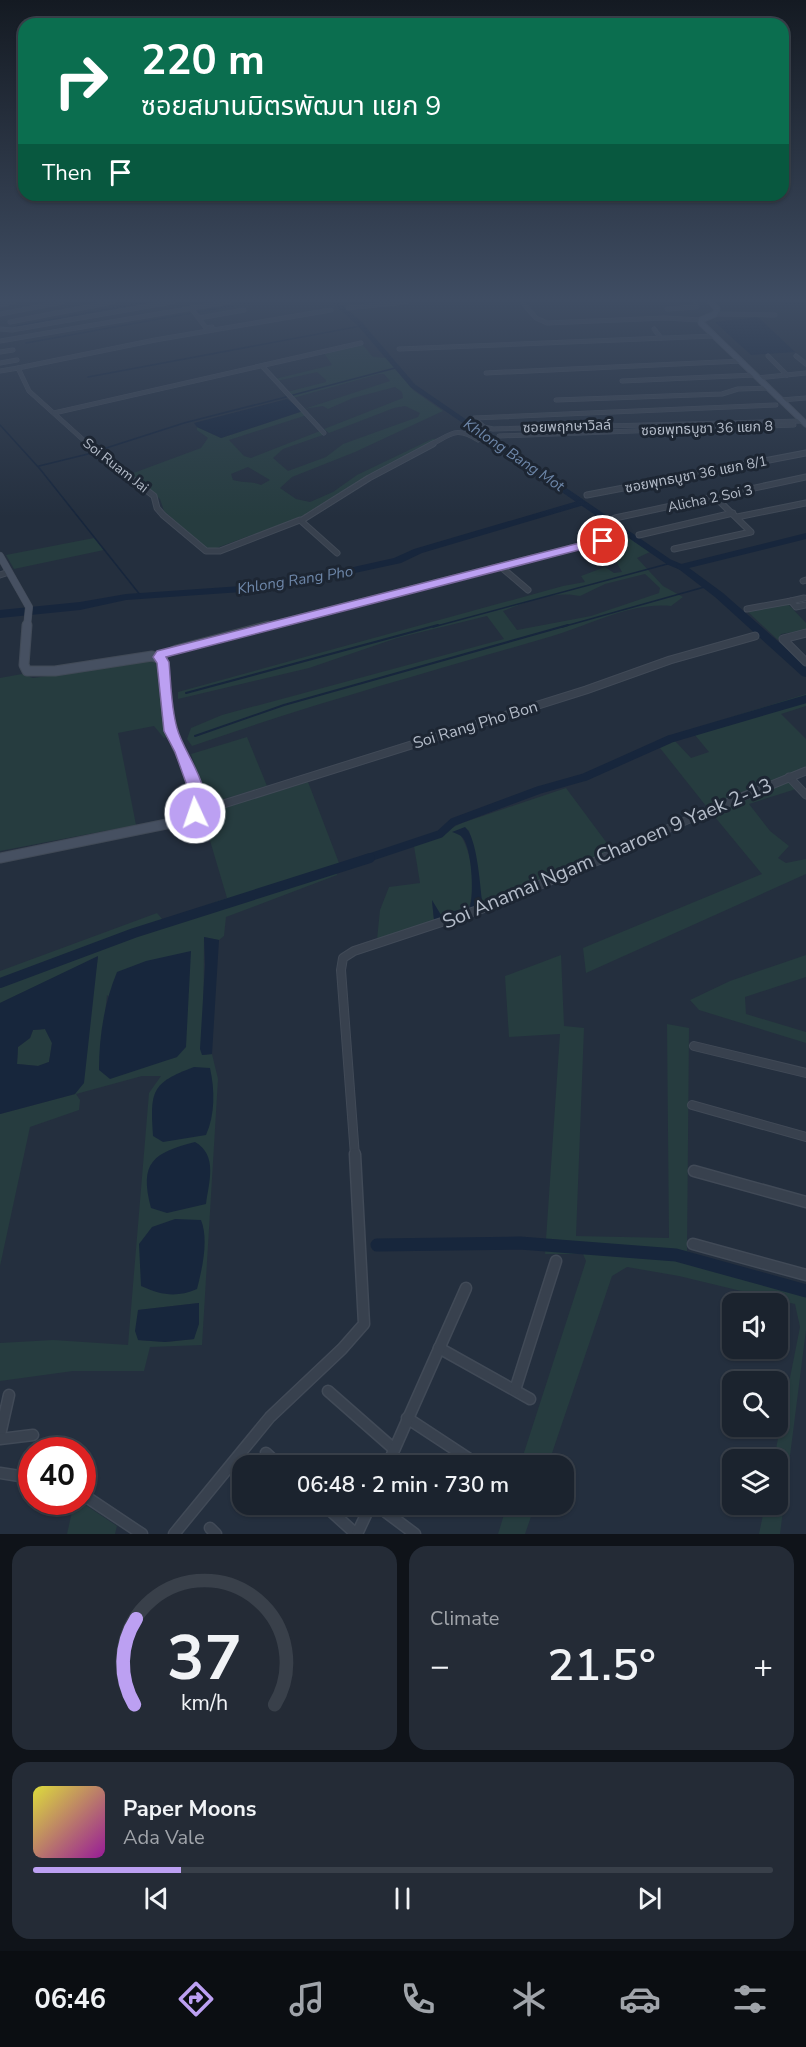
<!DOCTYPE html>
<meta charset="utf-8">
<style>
body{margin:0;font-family:"Nunito Sans","Noto Sans Thai",sans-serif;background:#242b36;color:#f1f3f6;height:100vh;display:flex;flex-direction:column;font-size:22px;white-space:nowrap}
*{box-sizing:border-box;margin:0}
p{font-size:20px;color:#a0a4aa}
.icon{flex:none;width:33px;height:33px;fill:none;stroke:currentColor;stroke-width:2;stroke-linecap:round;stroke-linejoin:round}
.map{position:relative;height:1534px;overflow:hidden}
.side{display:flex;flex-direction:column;gap:12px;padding:12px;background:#0f1319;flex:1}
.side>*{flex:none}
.hud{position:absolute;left:18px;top:18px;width:771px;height:183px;border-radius:18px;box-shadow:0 2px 4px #0004,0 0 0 2px #39404a;background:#0b6e4f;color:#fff;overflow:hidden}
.tools{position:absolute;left:722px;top:1293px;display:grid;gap:12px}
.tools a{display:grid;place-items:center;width:66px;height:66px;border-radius:12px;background:#1b232e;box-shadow:0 2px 4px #0004,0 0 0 2px #39404a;font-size:30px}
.speed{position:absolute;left:18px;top:1437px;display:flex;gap:12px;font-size:30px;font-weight:700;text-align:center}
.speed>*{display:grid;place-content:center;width:78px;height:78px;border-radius:50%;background:#1b232e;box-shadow:0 2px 4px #0004,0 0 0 2px #39404a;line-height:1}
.speed .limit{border:9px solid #d22;background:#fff;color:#111}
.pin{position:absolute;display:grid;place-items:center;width:51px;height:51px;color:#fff;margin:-26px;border:3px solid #fff;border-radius:50%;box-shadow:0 2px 6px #0007}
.me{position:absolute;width:66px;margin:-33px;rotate:357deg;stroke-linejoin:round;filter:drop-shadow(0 0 4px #0008)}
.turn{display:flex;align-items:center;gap:21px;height:126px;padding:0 24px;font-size:27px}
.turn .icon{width:78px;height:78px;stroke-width:2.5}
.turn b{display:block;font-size:42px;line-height:51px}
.then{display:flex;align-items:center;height:57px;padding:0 24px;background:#0003;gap:12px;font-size:22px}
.big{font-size:45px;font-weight:600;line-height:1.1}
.side .card{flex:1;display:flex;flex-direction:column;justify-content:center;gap:9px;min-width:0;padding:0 21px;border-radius:18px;background:#242b36}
.side .dial{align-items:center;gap:0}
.dial svg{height:156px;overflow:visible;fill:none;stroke:#39404a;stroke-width:7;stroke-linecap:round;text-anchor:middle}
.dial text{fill:#f1f3f6;stroke:none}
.song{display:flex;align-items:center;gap:18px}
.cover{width:72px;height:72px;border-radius:9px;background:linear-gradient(135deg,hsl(60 70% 55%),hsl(300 70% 35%))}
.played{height:6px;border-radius:3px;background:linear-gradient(90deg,#bca0f2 20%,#39404a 20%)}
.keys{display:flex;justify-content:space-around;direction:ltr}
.heat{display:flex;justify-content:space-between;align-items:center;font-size:33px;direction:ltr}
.side .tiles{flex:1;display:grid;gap:12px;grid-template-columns:1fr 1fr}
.card:last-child{grid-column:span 2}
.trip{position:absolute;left:232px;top:1455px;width:342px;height:60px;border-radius:18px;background:#1b232e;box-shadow:0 2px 4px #0004,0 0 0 2px #39404a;font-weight:600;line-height:60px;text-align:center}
.dock{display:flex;height:96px;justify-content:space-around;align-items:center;background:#0b0e12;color:#a0a4aa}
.dock .icon{width:42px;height:42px}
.dock .on{color:#bca0f2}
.dock b{font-size:27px;color:#f1f3f6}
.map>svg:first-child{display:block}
.green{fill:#263c3f;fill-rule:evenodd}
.water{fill:#17263c;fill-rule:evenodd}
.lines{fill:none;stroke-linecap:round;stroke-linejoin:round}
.stream-far1{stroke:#17263c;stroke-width:1.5}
.stream{stroke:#17263c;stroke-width:2}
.canal-far4{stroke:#17263c;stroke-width:5}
.canal-far3{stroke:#17263c;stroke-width:6}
.canal-far2{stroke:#17263c;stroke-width:8}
.canal-far1{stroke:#17263c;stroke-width:10}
.canal{stroke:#17263c;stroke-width:13}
.river{fill:#17263c;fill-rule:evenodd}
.street-far4-casing{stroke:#414a57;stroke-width:5}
.street-far3-casing{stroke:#414a57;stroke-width:7}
.street-far2-casing{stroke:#414a57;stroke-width:9}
.street-far1-casing{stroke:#414a57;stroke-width:10}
.street-casing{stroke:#414a57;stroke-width:13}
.secondary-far2-casing{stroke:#414a57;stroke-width:7}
.secondary-far1-casing{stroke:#414a57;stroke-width:8}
.secondary-casing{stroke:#414a57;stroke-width:11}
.street-far4{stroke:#38414e;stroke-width:4}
.street-far3{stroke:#38414e;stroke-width:5}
.street-far2{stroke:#38414e;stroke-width:7}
.street-far1{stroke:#38414e;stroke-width:8}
.street{stroke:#38414e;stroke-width:10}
.secondary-far2{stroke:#465061;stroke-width:5}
.secondary-far1{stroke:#465061;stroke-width:7}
.secondary{stroke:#465061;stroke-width:9}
.route{fill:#bca0f2;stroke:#7a689d;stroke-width:1.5}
.labels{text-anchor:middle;stroke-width:6;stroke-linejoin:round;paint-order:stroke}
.far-street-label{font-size:14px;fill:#b4bcc9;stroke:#1d2633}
.far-water-label{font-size:15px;font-style:italic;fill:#6d86a8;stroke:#1d2633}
.street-label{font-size:16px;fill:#b4bcc9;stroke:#1d2633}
.near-street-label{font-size:20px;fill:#b4bcc9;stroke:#1d2633}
</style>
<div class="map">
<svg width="806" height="1534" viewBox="0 0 806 1534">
<rect width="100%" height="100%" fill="#242f3e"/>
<g class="green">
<path d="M362 344 373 357 388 358 413 390 443 411 355 452 292 477 280 488 296 499 310 502 333 492 357 475 432 439 444 438 394 462 301 517 214 549 204 547 164 511 160 499 128 475 201 448 208 438 197 430V427L221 438 303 411 307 415 229 440 244 456 251 458 320 431 323 435 283 449 273 458 288 471 326 457 343 444 418 417 420 413 405 406 394 408 329 433 324 429 403 398 402 392 395 387 353 398 328 409 323 406 304 409 390 381 384 374H379L293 398 287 392 326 382V380L317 372 277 381 275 379 332 365 324 353ZM248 467 270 480 261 485C252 481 243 483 233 480L231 474Z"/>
<path d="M619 530 650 552 637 558 663 586 683 597 671 606C630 602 588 626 549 637 429 672 309 705 192 746L187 739 191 728 222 715 504 639 487 616 397 638 309 668 178 699V692L563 586 585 582 581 576 605 567 614 573 622 572 612 554 621 548 609 537ZM645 574 660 588 659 593 591 616 517 630 503 611C525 602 556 590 580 596L605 584Z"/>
<polygon points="94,538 104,550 14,569 6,555"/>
<polygon points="788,604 806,623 806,630 781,634 778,640 747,611"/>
<polygon points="159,660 169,736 164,738 154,726 118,733 136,825 0,851 0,678 22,674 33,678"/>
<polygon points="806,694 806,706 781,714 806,739 806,768 706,806 660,748 675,741 691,758 709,752 695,735 693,729"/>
<polygon points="247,737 267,786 208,804 191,754"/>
<path d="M308 782 339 863 334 865 337 875 226 917 224 936 219 940 204 937 203 1055 212 1054 218 1079 202 1345 150 1347 144 1371H73L0 1381V1343L53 1340 128 1345 149 1093 161 1076H142L76 1094 80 1100 79 1110 30 1127 0 1266V1114L75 1094 98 957 0 1003V971L157 913 163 920 227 898 206 827 217 824 214 811ZM107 995 177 1057 158 1062 99 1070ZM199 1303 194 1339 166 1342 138 1340V1310Z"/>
<polygon points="791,782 796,789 749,804 770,831 789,846 778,858 786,863 806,859 806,874 586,973 583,948 762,874 710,811 754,793"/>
<path d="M566 788 612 850 469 912 377 940 380 910 389 887 420 883 414 846 462 823ZM469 830 482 901 469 911 434 919 432 902 441 915 469 907C476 888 472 853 461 836Z"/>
<polygon points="561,955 564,1026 584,1028 576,1236 669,1238 667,1024 689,1028 687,1251 806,1293 806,1330 780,1534 759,1534 765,1505 777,1504 777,1460 774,1459 800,1327 795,1304 679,1276 627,1267 612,1276 548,1465 520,1465 586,1261 583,1254 545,1254 560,1034 509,1037 505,976"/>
<polygon points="806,955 806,977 745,997 746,1014 806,1032 806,1043 699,1010 690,1000 730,981"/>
<polygon points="45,1029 52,1043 49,1062 38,1066 17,1064 18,1047 30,1038 33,1030"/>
<polygon points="74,1502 81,1502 117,1526 115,1534 67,1534"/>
<polygon points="507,1505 535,1505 525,1534 498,1534"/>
</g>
<g class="water">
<polygon points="758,317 795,352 751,355 715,322"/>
<polygon points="287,399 303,411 221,438 197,427 194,423"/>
<path d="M465 827C477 837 480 884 482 901L469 911 434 920 432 900 441 915 470 907C474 895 472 844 461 836 458 834 455 833 452 832Z"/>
<polygon points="204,937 219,940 212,1054 202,1055 200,1049 205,965"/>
<path d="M191 951 186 1047 177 1057 110 1079 99 1070C99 1037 104 1003 117 972L146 961Z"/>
<path d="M98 956 84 1083 75 1094 0 1114V1003ZM45 1029 52 1043 49 1062 38 1066 17 1064 18 1047 30 1038 33 1030Z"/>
<path d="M194 1067 210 1068C215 1090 215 1115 206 1135L163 1142 153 1136C150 1091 151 1083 194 1067Z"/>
<path d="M195 1142C218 1155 209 1182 206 1204L167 1213 151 1208C139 1162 153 1153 195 1142Z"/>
<path d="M175 1219 201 1220C209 1240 202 1269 197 1289 176 1298 161 1295 141 1286L139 1244 152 1227Z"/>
<polygon points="199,1303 199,1324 194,1339 165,1342 138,1340 135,1331 138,1310"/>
</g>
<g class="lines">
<g class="stream-far1">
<polyline points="781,302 806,304"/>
<polyline points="17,326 146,302"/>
<polyline points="26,343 253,302"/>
<polyline points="88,377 361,326"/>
<polyline points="293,395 399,367"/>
<polyline points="0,425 40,469 141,596"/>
<polyline points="100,450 184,423 286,397"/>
<polyline points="39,466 92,453"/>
<polyline points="433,627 671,563"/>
<polyline points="562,627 708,586"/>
</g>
<g class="stream">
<polyline points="186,693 438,625"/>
<polyline points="195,736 284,705 568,625"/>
</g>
<polyline class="canal-far4" points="335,302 359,323 413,386 499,445"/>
<polyline class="canal-far3" points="497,444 669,562 681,567"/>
<polyline class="canal-far2" points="365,859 440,834 453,822 539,790 585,777 670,739 806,699"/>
<polyline class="canal-far1" points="0,983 134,933 370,858"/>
<polyline class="canal" points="377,1245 520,1243 676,1255 806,1291"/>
<g class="river">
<polygon points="581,500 586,503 584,505 422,553 401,563 304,584 257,591 126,600 80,610 0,618 0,610 80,602 126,594 257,585 304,578 394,558 414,549"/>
<polygon points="806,533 806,539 689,568 723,593 806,666 806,677 802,676 715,597 676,567 677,565"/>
</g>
<defs>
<g id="street-far4">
<polyline points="522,302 536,318 547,323 665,318 701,320"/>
<polyline points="0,305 13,302"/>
<polyline points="191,308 206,328 212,327"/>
<polyline points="348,308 406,302"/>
<polyline points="667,309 697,307 695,302"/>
<polyline points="0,314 63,302"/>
<polyline points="715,314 775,315"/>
<polyline points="199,318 244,310"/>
<polyline points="10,322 113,302"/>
<polyline points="0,329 12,330 172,302"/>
<polyline points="654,329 661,338"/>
<polyline points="0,341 228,302"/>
<polyline points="399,349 714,336"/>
<polyline points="0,352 13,350"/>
<polyline points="768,356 787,375"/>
<polyline points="796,356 806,364"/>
<polyline points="0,363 17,360"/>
<polyline points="263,367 324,433"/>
<polyline points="18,368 155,340 331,310"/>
<polyline points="0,371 18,368 29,391 89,445"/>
<polyline points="486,373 741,361"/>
<polyline points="758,378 806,373"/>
<polyline points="622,381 755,375"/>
<polyline points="556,400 722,394 738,389 768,388"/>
<polyline points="781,400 806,398"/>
<polyline points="776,405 474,418 484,427 493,429 802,421"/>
<polyline points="54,413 361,343"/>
<polyline points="499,436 794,425"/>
<path d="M430 445C452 434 456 426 478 440"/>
</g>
<g id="street-far3">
<polyline points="87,444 154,496 157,508 163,515 206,551 220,551 300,520 337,553"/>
<polyline points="587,495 806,453"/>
<polyline points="737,517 806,503"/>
<polyline points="615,518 806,477"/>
<polyline points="302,520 369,478 433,444"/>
<polyline points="639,535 733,513"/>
<polyline points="674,549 751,532 715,497"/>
<polyline points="501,567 528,590"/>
<polyline points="0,575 9,572"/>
<polyline points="803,581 806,580"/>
<polyline points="791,601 804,598"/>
<polyline points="747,609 791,601 796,607 806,605"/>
<polyline points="262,627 614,537"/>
</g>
<g id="street-far2">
<polyline points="806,633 783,639 806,662"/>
<polyline points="159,657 176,649 268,625"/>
<polyline points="789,777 806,795"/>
<polyline points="195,813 586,690 670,660 755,636"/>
<polyline points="600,859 712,809 806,771"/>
</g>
<g id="street-far1">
<polyline points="694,1046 806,1073"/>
<polyline points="692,1105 806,1137"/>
<polyline points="355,1156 341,970 343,958 354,951 484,908 604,858"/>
</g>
<g id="street">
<polyline points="694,1171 806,1202"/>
<polyline points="693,1244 806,1275"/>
<polyline points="439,1348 530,1399"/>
<polyline points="515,1390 556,1261"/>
<polyline points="328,1391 394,1449"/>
<polyline points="407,1418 480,1466"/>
<polyline points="0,1435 9,1395"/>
<polyline points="0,1439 33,1435"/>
<polyline points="266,1453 280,1466"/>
<polyline points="387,1466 466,1288"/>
<polyline points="0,1473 32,1478"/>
<polyline points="82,1494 142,1534"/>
<polyline points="323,1504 356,1534"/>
<polyline points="375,1504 415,1534"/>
<polyline points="210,1528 216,1534"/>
<polyline points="174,1534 270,1417 342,1349 364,1324 355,1154"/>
<polyline points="357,1534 371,1504"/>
</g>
<polyline id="secondary-far2" points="711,302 717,309 715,314 701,320 701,323 806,424"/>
<polyline id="secondary-far1" points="0,556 29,607 27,627"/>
<path id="secondary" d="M0 858 186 820 195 813C202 777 174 754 168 720 164 700 167 679 162 659L152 656 55 671H27L24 665 27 625"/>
</defs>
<use href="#street-far4" class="street-far4-casing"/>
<use href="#street-far3" class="street-far3-casing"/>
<use href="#street-far2" class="street-far2-casing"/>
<use href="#street-far1" class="street-far1-casing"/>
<use href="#street" class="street-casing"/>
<use href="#secondary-far2" class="secondary-far2-casing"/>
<use href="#secondary-far1" class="secondary-far1-casing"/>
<use href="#secondary" class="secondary-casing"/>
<use href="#street-far4" class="street-far4"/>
<use href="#street-far3" class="street-far3"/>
<use href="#street-far2" class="street-far2"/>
<use href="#street-far1" class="street-far1"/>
<use href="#street" class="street"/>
<use href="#secondary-far2" class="secondary-far2"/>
<use href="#secondary-far1" class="secondary-far1"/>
<use href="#secondary" class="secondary"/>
</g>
<linearGradient id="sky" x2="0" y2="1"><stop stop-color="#141a22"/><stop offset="0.58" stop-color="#3f4d63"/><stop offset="1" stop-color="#3f4d63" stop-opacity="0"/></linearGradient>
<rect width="806" height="517" fill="url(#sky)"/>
<path class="route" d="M603 537 606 538V543L166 657 169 662C171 684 171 707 177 728 184 755 215 787 201 817H190L188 813 191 797 175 752 164 731 157 663 153 657 157 651Z"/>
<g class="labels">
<g class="far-street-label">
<text transform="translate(567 426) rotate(-2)" y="5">ซอยพฤกษาวิลล์</text>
<text transform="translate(707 428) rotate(-2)" y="5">ซอยพุทธบูชา 36 แยก 8</text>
<text transform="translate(116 465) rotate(38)" y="5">Soi Ruam Jai</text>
<text transform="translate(696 474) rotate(-11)" y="5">ซอยพุทธบูชา 36 แยก 8/1</text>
<text transform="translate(710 498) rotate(-12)" y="5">Alicha 2 Soi 3</text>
</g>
<g class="far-water-label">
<text transform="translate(514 455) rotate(34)" y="5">Khlong Bang Mot</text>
<text transform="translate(295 580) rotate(-9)" y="5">Khlong Rang Pho</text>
</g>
<g class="street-label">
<text transform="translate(475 724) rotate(-17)" y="6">Soi Rang Pho Bon</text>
</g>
<g class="near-street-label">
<text transform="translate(607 853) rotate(-23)" y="7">Soi Anamai Ngam Charoen 9 Yaek 2-13</text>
</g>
</g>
</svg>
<div class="tools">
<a><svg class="icon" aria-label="sound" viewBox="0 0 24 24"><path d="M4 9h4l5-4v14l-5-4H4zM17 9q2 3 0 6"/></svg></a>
<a><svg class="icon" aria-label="search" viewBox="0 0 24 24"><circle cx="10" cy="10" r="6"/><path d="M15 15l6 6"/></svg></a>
<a><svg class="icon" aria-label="layers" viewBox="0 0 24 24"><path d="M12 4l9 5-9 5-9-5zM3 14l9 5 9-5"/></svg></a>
</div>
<div class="speed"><div class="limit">40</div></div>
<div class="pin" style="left:603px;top:541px;background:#d93025"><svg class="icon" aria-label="arrive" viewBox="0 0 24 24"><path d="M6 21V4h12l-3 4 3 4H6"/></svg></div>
<svg class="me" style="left:195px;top:813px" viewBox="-20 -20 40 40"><circle r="17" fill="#bca0f2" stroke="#fff" stroke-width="3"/><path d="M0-11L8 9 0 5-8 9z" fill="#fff"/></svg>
<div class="trip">06:48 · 2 min · 730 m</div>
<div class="hud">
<div class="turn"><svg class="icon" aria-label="right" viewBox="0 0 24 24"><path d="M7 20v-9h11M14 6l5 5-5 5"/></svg><div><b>220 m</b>ซอยสมานมิตรพัฒนา แยก 9</div></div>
<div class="then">Then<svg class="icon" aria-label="arrive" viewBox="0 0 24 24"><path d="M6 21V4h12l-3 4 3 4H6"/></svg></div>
</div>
</div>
<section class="side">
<div class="tiles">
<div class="card dial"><svg viewBox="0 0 100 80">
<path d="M14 69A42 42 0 1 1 86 69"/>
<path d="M14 69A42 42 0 0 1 15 25" stroke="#bca0f2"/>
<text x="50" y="56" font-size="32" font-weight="700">37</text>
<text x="50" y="72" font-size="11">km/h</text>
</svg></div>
<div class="card"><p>Climate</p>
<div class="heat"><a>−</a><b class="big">21.5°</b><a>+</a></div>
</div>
<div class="card">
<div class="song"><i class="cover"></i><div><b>Paper Moons</b><p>Ada Vale</p></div></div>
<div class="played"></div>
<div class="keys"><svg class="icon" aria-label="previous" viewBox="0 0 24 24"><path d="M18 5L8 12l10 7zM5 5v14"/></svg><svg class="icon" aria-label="pause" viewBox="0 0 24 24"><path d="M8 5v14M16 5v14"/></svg><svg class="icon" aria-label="next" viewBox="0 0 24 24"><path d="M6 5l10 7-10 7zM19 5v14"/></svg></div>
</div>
</div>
</section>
<nav class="dock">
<b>06:46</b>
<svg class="icon on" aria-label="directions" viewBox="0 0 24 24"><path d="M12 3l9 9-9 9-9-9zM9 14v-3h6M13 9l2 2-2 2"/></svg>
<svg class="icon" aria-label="music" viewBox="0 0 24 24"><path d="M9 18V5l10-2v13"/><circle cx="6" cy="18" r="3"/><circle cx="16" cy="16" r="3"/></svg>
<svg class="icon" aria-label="phone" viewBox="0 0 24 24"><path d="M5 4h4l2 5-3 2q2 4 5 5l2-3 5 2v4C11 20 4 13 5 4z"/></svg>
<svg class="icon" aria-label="climate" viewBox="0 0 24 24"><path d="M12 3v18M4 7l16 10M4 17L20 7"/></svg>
<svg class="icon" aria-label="car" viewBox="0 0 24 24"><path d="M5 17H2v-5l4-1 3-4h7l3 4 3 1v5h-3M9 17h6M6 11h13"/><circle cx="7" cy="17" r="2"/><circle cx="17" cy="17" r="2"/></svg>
<svg class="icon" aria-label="filters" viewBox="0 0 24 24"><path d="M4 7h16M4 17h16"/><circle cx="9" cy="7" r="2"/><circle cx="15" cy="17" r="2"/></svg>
</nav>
